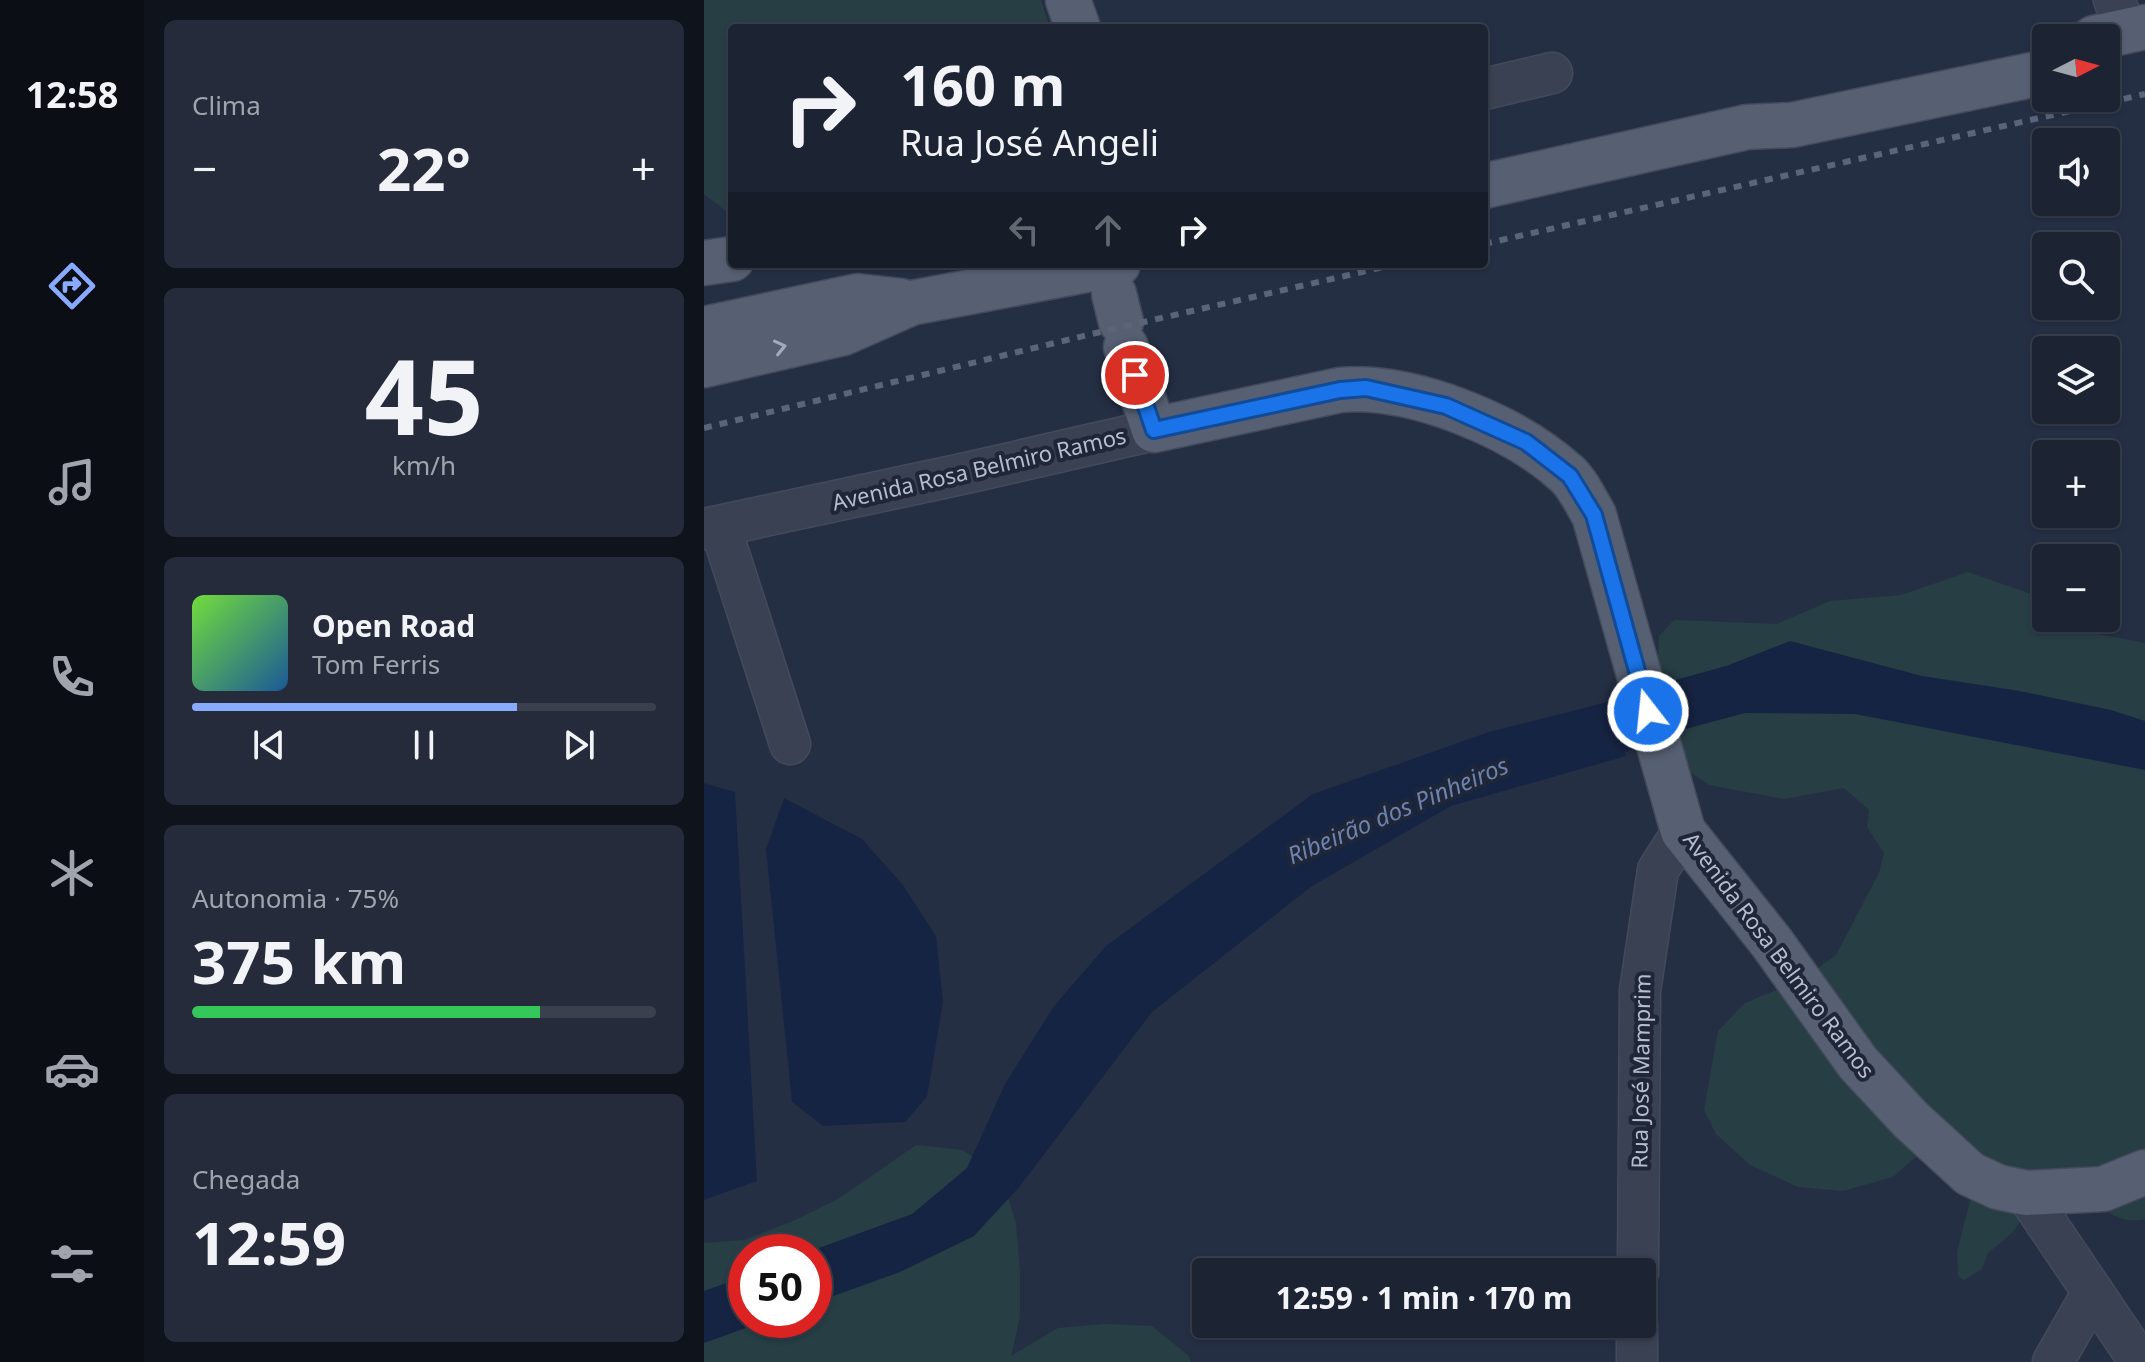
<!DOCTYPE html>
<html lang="pt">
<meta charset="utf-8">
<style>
body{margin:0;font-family:"Noto Sans",sans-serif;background:#252b3b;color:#f1f3f6;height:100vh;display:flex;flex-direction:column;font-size:30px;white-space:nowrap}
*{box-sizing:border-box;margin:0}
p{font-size:26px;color:#a0a4ac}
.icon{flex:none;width:44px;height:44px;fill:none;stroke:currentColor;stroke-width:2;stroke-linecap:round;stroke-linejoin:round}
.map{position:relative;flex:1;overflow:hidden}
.details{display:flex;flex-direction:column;gap:20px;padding:20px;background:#0f131c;width:560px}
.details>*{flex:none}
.top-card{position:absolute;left:24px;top:24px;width:760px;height:244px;border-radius:8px;box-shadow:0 2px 6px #0004,0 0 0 2px #3a404e;background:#1c2333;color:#f1f3f6;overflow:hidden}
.needle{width:52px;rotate:84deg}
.fabs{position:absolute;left:1328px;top:24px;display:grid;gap:16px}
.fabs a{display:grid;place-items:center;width:88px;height:88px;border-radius:8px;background:#1c2333;box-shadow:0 2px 6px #0004,0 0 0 2px #3a404e;font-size:40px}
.speed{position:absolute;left:24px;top:1234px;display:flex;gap:16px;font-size:40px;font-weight:700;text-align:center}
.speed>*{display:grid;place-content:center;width:104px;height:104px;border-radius:50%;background:#1c2333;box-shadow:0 2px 6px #0004,0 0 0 2px #3a404e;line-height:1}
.speed .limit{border:12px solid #d22;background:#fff;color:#111}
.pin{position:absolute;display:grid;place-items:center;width:68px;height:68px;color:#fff;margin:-34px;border:4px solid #fff;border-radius:50%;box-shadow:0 2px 8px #0007}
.me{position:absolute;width:88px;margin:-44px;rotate:344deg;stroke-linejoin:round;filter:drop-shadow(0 0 6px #0008)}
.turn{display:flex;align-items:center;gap:28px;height:168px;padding:0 40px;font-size:36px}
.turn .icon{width:104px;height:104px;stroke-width:2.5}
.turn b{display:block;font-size:56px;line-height:68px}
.lanes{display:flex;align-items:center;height:76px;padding:0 40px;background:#0003;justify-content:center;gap:40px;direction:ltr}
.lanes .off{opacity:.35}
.big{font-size:60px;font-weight:700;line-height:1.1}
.details .widget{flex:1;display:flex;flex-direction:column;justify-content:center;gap:12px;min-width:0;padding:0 28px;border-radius:12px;background:#252b3b}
.details .dial{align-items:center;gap:0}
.dial b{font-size:104px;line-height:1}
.song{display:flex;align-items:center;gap:24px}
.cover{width:96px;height:96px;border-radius:12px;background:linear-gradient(135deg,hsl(100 70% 55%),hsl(210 70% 35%))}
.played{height:8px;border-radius:4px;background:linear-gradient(90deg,#89abff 70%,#3a404e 70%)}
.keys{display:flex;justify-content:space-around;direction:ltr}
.heat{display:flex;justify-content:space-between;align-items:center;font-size:44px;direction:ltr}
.charge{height:12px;border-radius:6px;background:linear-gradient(90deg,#34c759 75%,#3a404e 0)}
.trip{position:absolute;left:488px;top:1258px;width:464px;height:80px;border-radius:8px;background:#1c2333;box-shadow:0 2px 6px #0004,0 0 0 2px #3a404e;font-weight:700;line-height:80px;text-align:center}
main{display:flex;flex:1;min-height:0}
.tab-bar{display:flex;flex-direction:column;width:144px;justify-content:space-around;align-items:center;background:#0b0e14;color:#a0a4ac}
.tab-bar .icon{width:56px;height:56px}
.tab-bar .current{color:#89abff}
.tab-bar b{font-size:36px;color:#f1f3f6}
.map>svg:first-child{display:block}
.green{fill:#273e45;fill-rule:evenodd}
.water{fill:#162443}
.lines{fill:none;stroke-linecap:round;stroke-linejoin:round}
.river{stroke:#162443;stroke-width:52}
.minor-casing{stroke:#434a5c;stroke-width:43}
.major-casing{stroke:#434a5c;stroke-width:47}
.minor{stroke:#394153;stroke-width:40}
.major{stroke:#576073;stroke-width:44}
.rail{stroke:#5b657a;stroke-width:6;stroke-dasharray:8 8;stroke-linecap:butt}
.oneway{stroke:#a3aabb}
.route-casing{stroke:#114b97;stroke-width:20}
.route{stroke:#1a73e8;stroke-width:14}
.labels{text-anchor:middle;stroke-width:8;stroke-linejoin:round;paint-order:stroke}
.street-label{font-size:22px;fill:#b6bdcd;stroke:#1e2638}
.water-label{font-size:24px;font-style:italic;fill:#6d82ae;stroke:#1e2638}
</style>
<main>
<nav class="tab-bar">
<b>12:58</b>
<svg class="icon current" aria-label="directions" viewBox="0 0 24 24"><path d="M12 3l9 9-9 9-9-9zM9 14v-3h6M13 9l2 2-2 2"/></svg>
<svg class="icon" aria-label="music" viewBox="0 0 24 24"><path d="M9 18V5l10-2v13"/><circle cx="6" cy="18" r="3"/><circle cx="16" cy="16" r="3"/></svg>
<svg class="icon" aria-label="phone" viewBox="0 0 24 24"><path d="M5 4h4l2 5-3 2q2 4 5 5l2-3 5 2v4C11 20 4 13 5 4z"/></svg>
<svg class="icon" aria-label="climate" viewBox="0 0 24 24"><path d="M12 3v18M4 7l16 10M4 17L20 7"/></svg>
<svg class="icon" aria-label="car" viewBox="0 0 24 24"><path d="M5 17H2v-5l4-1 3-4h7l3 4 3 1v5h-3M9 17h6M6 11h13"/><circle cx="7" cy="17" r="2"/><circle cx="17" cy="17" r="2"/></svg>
<svg class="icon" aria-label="filters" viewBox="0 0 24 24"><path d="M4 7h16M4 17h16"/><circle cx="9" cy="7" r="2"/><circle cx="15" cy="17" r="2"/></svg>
</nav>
<section class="details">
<div class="widget"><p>Clima</p>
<div class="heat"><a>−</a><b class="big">22°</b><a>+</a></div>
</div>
<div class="widget dial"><b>45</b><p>km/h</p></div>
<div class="widget">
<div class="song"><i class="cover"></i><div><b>Open Road</b><p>Tom Ferris</p></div></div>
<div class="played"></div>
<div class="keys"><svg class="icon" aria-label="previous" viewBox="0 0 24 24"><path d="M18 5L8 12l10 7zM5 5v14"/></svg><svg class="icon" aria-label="pause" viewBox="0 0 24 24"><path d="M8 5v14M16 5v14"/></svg><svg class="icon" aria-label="next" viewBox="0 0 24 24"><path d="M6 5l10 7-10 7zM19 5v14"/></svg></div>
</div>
<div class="widget"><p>Autonomia · 75%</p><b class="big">375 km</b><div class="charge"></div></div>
<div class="widget"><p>Chegada</p><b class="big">12:59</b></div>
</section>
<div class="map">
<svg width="1441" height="1362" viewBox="0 0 1441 1362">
<rect width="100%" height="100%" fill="#252f44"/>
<g class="green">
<polygon points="0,0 337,0 346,28 28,28 27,215 0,194"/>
<path d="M1264 572 1330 595 1342 604V618H1362L1379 631 1441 643V1219C1414 1226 1397 1206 1378 1191L1336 1192 1308 1233 1284 1253 1278 1269 1260 1280 1254 1276 1253 1252 1274 1170 1233 1138 1189 1177 1139 1191 1094 1187 1046 1165 1012 1134 1000 1110 1014 1031 1041 1003 1099 979 1132 955 1175 873 1180 853 1163 827 1165 810 1140 788 1080 799 1005 785 980 768 953 671 955 636 970 620 1073 624 1126 601 1197 595Z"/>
<path d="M212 1145 259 1150 299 1179 312 1224 316 1270V1317L307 1356 354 1328 401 1324 448 1326 485 1356 487 1362H0V1243L40 1240 89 1221 134 1199ZM42 1252H110V1320H42Z"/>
</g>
<g class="water">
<polygon points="1086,641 1218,676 1316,691 1407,710 1441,721 1441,770 1151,714 1041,713 963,734 950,686 1022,666"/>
<polygon points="904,702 922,756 747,806 608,886 448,1012 316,1186 270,1236 196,1272 110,1303 110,1252 104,1252 208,1214 263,1168 301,1084 350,1006 402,946 609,794 785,732"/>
<polygon points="0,783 31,792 53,1181 0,1200"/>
<polygon points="80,798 158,839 199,885 232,936 239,1002 223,1097 201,1122 119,1126 88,1102 62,849"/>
<polygon points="42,1276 42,1320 64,1320 0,1343 0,1291"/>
</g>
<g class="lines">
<polyline class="river" points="845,750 922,724"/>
<defs>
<g id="minor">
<polyline points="1410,0 1423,31"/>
<polyline points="780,89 848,73"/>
<polyline points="16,526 86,744"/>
<polyline points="0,529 267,472 450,430"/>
<polyline points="1322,1193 1436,1362"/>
<polyline points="934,1272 936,991 954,870 979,831"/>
<polyline points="933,1362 933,1324"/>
<polyline points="1349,1362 1389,1292"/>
</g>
<g id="major">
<polyline points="364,0 374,28"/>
<polyline points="1390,38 1441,27"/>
<polyline points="780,186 1043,127 1088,125 1342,72"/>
<polyline points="0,263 28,259"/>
<polyline points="410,294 417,322"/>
<polyline points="0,329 154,296 197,301"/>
<path d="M422 347 450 430 636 390C708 384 809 425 863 474 874 484 882 502 890 515L979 831 1068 943 1154 1063 1207 1120 1266 1174 1294 1187 1322 1193 1399 1189 1441 1172"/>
<polyline points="0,365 139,333 207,303 414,264"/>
</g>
</defs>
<use href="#minor" class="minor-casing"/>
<use href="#major" class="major-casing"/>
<use href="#minor" class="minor"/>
<use href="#major" class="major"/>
<g class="rail">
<polyline points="780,244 1441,94"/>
<polyline points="0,428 392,333 693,264"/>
</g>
</g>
<defs><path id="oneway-chevron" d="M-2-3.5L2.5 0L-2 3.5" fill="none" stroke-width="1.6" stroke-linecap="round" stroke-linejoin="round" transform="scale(2)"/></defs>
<use class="oneway" href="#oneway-chevron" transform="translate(76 347) rotate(-13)"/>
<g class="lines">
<defs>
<polyline id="route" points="431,375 450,430 636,390 662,388 742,406 822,442 866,476 890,515 944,711"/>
</defs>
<use href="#route" class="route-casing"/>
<use href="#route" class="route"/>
</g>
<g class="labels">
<g class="street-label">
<text transform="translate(275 469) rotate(-13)" y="8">Avenida Rosa Belmiro Ramos</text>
<text transform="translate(1075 955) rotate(53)" y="8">Avenida Rosa Belmiro Ramos</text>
<text transform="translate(937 1071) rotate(-89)" y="8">Rua José Mamprim</text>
</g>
<g class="water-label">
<text transform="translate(694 811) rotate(-23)" y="8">Ribeirão dos Pinheiros</text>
</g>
</g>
</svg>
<div class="fabs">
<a><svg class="needle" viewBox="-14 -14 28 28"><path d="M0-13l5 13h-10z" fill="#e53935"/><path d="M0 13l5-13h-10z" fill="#a0a4ac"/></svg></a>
<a><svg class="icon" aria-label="sound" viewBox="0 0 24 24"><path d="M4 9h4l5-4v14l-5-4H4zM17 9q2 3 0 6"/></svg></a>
<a><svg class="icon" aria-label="search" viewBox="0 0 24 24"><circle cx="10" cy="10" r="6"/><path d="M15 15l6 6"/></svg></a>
<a><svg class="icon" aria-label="layers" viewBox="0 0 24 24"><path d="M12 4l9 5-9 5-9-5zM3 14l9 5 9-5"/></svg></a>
<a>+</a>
<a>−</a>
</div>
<div class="speed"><div class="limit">50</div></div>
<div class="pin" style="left:431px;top:375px;background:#d93025"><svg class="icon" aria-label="arrive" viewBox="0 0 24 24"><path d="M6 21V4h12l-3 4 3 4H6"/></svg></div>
<svg class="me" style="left:944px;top:711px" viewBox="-20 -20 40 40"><circle r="17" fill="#1a73e8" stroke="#fff" stroke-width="3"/><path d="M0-11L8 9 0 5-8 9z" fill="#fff"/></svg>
<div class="trip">12:59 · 1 min · 170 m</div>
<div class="top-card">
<div class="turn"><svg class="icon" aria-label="right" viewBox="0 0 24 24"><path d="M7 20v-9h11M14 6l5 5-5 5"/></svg><div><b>160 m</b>Rua José Angeli</div></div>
<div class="lanes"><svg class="icon off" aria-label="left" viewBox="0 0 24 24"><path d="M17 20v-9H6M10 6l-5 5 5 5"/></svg><svg class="icon off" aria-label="ahead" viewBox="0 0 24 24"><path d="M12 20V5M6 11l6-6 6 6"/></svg><svg class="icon" aria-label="right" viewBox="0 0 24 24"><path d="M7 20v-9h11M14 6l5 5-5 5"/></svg></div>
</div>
</div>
</main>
